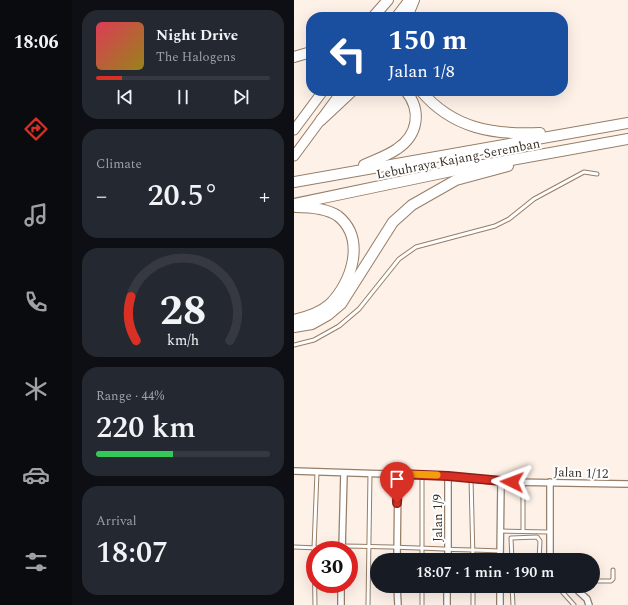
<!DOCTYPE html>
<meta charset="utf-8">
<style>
body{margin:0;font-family:Spectral,serif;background:#242831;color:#f1f3f6;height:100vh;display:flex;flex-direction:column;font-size:15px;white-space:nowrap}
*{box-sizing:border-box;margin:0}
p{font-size:13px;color:#9ea1a6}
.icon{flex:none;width:22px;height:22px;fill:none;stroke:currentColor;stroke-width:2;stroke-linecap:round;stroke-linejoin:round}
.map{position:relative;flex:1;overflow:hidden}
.details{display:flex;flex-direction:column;gap:10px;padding:10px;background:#0d0f14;width:222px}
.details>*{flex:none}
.hud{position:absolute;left:12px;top:12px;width:262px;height:84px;border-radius:16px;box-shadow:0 4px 16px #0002;background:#1a4fa0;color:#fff;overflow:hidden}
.speed{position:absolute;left:12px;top:541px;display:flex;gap:8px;font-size:20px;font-weight:700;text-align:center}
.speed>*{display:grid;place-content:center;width:52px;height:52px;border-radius:50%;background:#171b24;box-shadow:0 4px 16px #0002;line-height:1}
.speed .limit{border:6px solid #d22;background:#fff;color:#111}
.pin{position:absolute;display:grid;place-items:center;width:34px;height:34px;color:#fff;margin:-41px -17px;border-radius:50% 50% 50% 0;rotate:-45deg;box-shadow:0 0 4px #0007}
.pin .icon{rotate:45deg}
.me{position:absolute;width:44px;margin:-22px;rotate:273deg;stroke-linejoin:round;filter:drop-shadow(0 0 3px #0008)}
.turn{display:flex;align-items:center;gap:14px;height:84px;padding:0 16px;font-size:18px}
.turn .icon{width:52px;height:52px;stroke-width:2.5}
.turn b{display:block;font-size:28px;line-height:34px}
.big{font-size:30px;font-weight:600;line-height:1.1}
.details .card{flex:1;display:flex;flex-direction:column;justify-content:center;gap:6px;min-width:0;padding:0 14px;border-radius:16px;background:#242831}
.details .dial{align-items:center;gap:0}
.dial svg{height:104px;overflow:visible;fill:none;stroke:#363941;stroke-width:7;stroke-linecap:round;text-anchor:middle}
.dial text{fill:#f1f3f6;stroke:none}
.song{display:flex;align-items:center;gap:12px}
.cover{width:48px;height:48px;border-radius:6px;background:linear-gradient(135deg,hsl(350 70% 55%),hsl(50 70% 35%))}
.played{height:4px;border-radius:2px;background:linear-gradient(90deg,#d93025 15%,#363941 15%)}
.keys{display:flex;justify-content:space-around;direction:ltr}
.heat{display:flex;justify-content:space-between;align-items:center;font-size:22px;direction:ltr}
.charge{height:6px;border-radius:3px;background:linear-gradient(90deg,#34c759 44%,#363941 0)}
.trip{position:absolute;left:76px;top:553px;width:230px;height:40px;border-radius:20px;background:#171b24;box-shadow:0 4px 16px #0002;font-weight:600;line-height:40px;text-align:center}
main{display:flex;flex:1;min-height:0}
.dock{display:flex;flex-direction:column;width:72px;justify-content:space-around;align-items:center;background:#090b0e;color:#9ea1a6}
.dock .icon{width:28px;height:28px}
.dock .on{color:#d93025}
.dock b{font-size:18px;color:#f1f3f6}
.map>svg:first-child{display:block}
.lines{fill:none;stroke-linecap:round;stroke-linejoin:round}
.service-casing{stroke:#967e68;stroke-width:5}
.minor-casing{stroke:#967e68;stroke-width:8}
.primary-casing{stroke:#967e68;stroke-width:11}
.motorway-casing{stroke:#967e68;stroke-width:12}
.service{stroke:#fff;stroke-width:3}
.minor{stroke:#fff;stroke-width:5.5}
.primary{stroke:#fff;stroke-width:9}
.motorway{stroke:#fff;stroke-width:10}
.route-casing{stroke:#8d1f18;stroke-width:10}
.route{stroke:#d93025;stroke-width:7}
.slow{stroke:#f59e0b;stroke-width:7}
.labels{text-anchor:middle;stroke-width:4;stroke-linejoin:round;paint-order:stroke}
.street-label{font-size:13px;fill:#372d24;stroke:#fff}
</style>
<main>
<nav class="dock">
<b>18:06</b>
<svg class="icon on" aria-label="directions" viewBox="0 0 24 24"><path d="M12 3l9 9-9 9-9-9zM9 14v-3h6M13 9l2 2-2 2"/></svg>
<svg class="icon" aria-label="music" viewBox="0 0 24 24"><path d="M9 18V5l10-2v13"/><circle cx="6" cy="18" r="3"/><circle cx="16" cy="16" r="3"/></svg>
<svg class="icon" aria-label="phone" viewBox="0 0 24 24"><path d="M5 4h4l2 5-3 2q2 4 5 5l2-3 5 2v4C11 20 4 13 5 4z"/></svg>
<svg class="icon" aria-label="climate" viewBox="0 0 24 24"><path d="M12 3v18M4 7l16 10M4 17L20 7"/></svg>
<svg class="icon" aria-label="car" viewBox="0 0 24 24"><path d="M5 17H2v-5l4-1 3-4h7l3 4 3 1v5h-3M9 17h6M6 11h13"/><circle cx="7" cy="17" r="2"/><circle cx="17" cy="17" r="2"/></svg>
<svg class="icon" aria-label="filters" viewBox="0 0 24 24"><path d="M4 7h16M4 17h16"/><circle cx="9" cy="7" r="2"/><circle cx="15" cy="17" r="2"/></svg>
</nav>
<section class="details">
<div class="card">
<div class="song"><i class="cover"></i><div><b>Night Drive</b><p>The Halogens</p></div></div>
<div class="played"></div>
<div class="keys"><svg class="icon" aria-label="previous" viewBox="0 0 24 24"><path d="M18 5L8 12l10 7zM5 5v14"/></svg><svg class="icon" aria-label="pause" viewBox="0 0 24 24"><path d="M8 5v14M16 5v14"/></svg><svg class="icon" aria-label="next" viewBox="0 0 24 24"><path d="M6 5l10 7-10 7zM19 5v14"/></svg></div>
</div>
<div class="card"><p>Climate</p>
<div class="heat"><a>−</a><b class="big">20.5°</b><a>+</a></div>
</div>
<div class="card dial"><svg viewBox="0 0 100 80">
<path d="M14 69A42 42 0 1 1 86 69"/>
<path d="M14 69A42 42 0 0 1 10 35" stroke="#d93025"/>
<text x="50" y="56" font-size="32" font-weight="700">28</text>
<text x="50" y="72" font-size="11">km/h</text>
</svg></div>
<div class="card"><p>Range · 44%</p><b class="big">220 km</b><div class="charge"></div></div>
<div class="card"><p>Arrival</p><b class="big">18:07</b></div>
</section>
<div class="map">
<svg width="334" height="605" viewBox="0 0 334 605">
<rect width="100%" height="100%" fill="#fdf1e8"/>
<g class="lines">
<defs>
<g id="service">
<polyline points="0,345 20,340 45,326 65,309 105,259 122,247 201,226 215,219 240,199 290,172 303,174"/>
<polyline points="128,475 128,560"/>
<polyline points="177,478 179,560"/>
<polyline points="206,531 255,532"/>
<polyline points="229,531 229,481"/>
<path d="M48 546C101 546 153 550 206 551"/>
<polyline points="0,547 48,549"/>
<polyline points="218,560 217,538 243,537 246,541 245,560"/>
<polyline points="299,581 317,581 319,579 319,570"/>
<polyline points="128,586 128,605"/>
<polyline points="179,586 179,605"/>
<polyline points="218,586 219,605"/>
<polyline points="263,586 280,605"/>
<polyline points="21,605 20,548 23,472"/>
<polyline points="74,605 76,473"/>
</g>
<g id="minor">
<polyline points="0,471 154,476 207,482 334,484"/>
<polyline points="256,482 256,560"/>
<polyline points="48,550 50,473"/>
<polyline points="103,560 104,474"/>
<polyline points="154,560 154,476"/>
<polyline points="206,560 207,482"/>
<polyline points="103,586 104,605"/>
<polyline points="279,586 293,599 295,605"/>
<polyline points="47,605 47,584"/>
<polyline points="153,605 153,586"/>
<polyline points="206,605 206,586"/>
</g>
<g id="primary">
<polyline points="102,17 115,0"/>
<polyline points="0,130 29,91"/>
<polyline points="0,156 48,91"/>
</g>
<g id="motorway">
<polyline points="79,17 94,0"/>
<polyline points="113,17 120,0"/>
<polyline points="0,57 17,52"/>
<path d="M127 91C159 129 200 135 246 133"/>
<polyline points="27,120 58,91"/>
<path d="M70 165C81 160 93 156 103 149 124 135 128 111 112 91"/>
<polyline points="0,182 334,123"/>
<polyline points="0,204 167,169 334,139"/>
<path d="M0 320C13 317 26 313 36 304 58 282 72 239 44 216 32 208 16 207 2 207"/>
<polyline points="0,327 18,324 34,315 47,304 99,222 118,205 162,180 214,166"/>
</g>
</defs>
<use href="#service" class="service-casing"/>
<use href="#minor" class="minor-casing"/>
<use href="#primary" class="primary-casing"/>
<use href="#motorway" class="motorway-casing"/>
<use href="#service" class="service"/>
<use href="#minor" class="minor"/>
<use href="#primary" class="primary"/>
<use href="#motorway" class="motorway"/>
</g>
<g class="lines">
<defs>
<polyline id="route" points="103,503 104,474 154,476 218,482"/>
</defs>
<use href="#route" class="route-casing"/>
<use href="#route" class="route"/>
<polyline class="slow" points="115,474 143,475"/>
</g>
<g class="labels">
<g class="street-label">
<text transform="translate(164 158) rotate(-11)" y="5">Lebuhraya Kajang-Seremban</text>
<text transform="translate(287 472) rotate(2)" y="5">Jalan 1/12</text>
<text transform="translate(143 518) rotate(-90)" y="5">Jalan 1/9</text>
</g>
</g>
</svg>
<div class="speed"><div class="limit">30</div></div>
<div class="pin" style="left:103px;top:503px;background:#d93025"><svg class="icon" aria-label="arrive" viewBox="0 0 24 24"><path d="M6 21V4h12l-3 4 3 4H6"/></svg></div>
<svg class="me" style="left:218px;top:482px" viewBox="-20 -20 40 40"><path d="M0-17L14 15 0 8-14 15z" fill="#d93025" stroke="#fff" stroke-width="4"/></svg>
<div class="trip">18:07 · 1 min · 190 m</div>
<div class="hud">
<div class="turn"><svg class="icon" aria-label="left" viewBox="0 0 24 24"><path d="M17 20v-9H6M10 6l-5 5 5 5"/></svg><div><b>150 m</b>Jalan 1/8</div></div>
</div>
</div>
</main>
